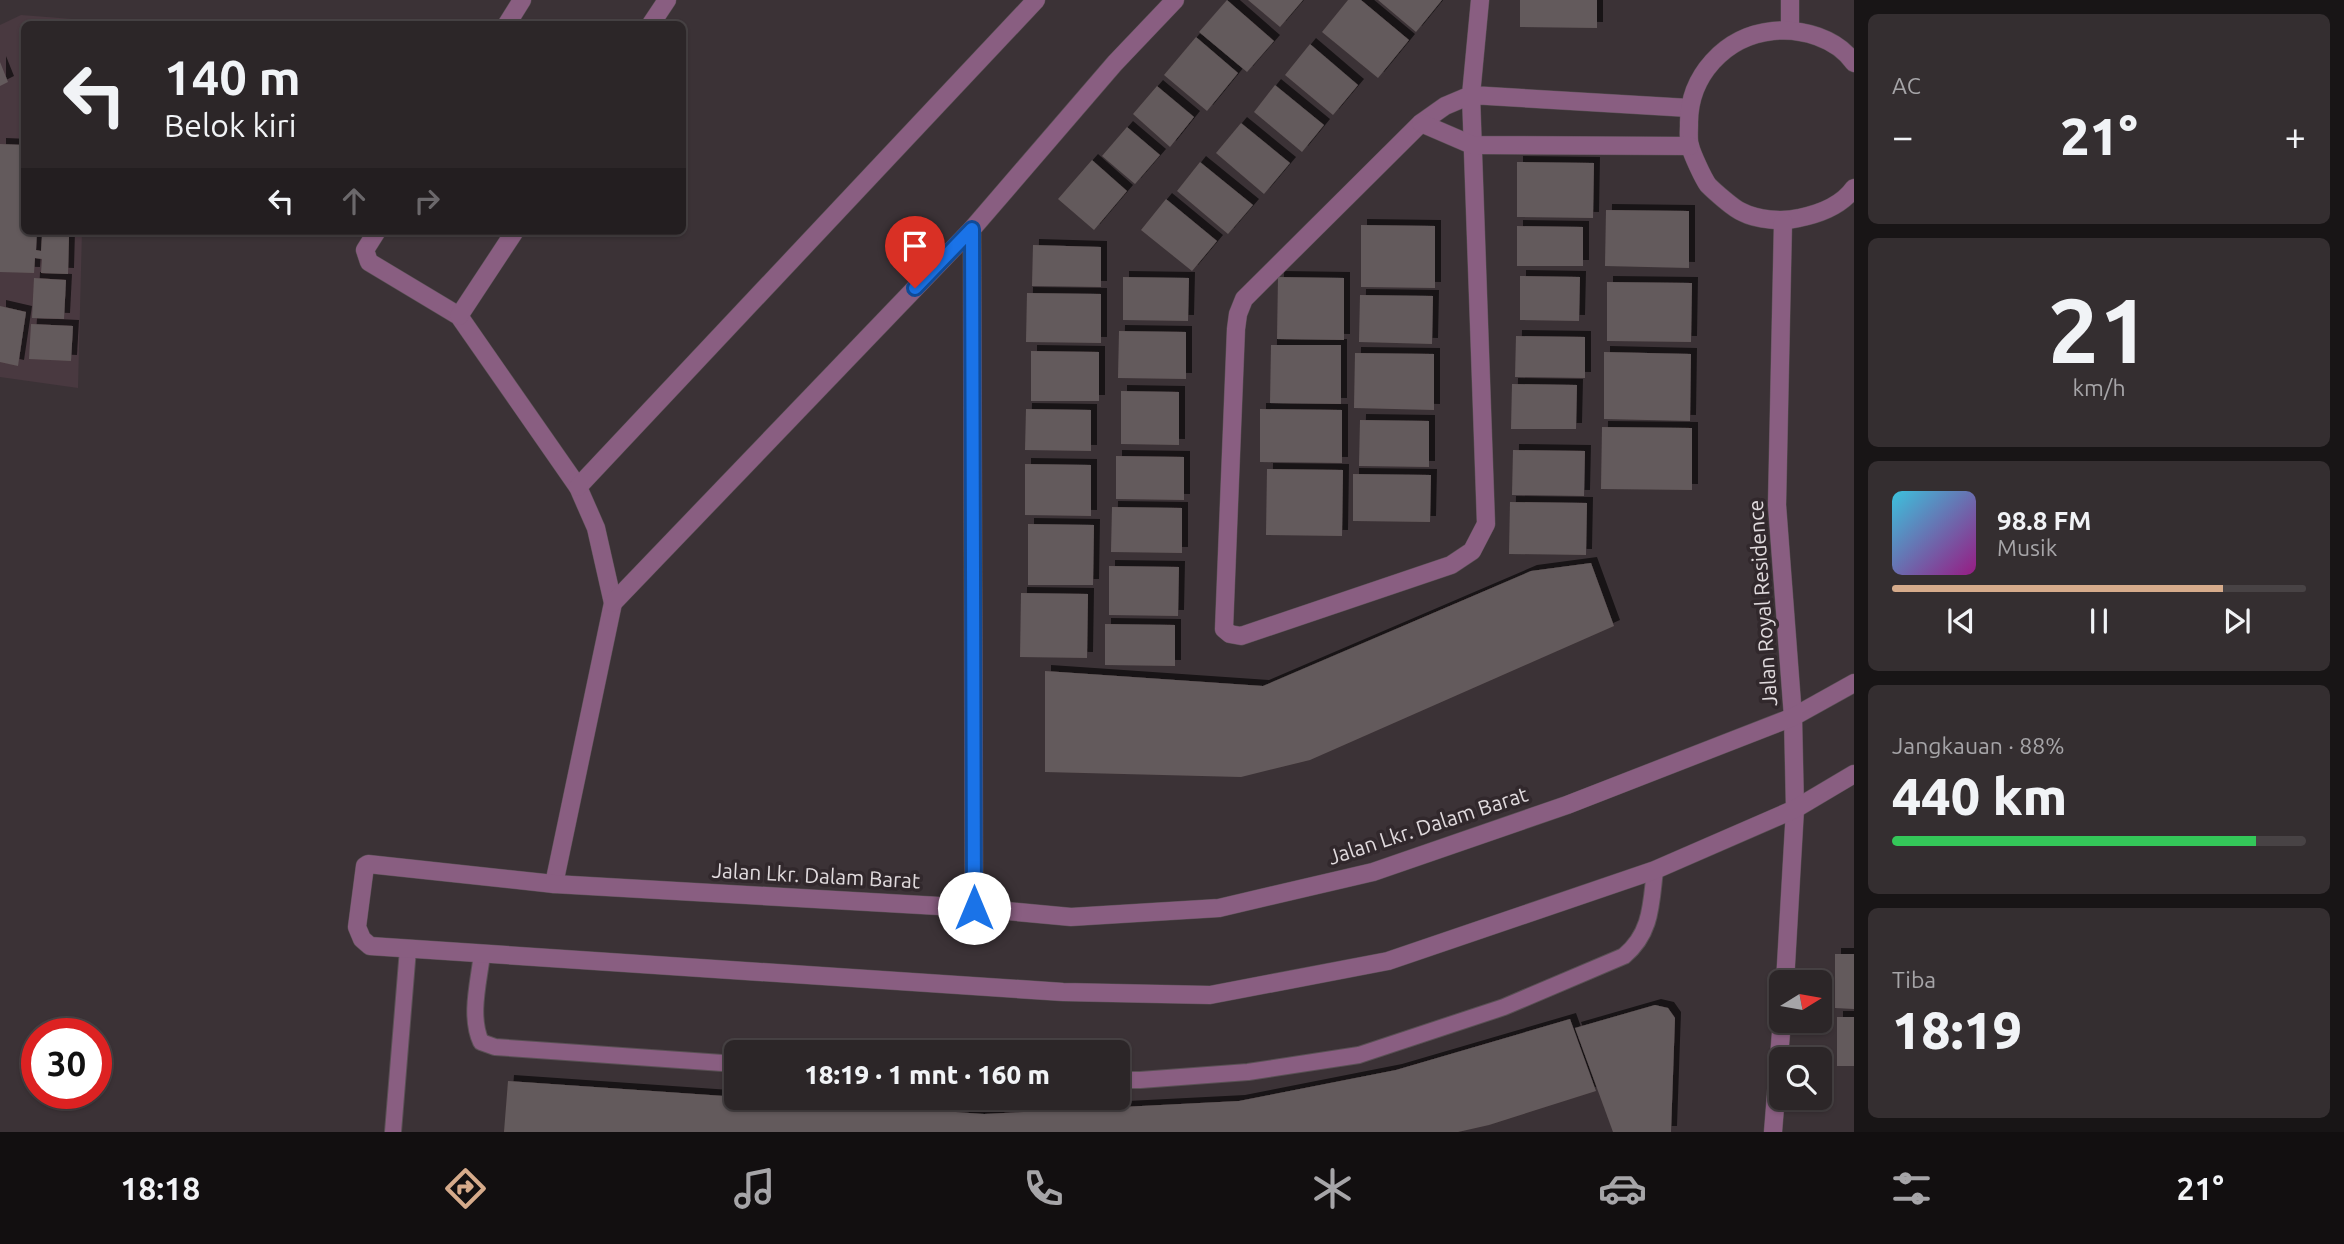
<!DOCTYPE html>
<html lang="id">
<meta charset="utf-8">
<style>
body{margin:0;font-family:Ubuntu,sans-serif;background:#342e30;color:#f1f3f6;height:100vh;display:flex;flex-direction:column;font-size:26px;white-space:nowrap}
*{box-sizing:border-box;margin:0}
p{font-size:23px;color:#a6a5a8}
.icon{flex:none;width:38px;height:38px;fill:none;stroke:currentColor;stroke-width:2;stroke-linecap:round;stroke-linejoin:round}
.map{position:relative;flex:1;overflow:hidden}
.sheet{display:flex;flex-direction:column;gap:14px;padding:14px;background:#181516;width:490px}
.sheet>*{flex:none}
.top-card{position:absolute;left:21px;top:21px;width:665px;height:214px;border-radius:10px;box-shadow:0 2px 5px #0004,0 0 0 2px #484345;background:#2c2628;color:#f1f3f6;overflow:hidden}
.needle{width:46px;rotate:79deg}
.controls{position:absolute;left:1769px;top:970px;display:grid;gap:14px}
.controls a{display:grid;place-items:center;width:63px;height:63px;border-radius:10px;background:#2c2628;box-shadow:0 2px 5px #0004,0 0 0 2px #484345;font-size:35px}
.speed{position:absolute;left:21px;top:1018px;display:flex;gap:14px;font-size:35px;font-weight:700;text-align:center}
.speed>*{display:grid;place-content:center;width:91px;height:91px;border-radius:50%;background:#2c2628;box-shadow:0 2px 5px #0004,0 0 0 2px #484345;line-height:1}
.speed .limit{border:10px solid #d22;background:#fff;color:#111}
.pin{position:absolute;display:grid;place-items:center;width:60px;height:60px;color:#fff;margin:-72px -30px;border-radius:50% 50% 50% 0;rotate:-45deg;box-shadow:0 0 7px #0007}
.pin .icon{rotate:45deg}
.me{position:absolute;width:77px;margin:-38px;rotate:0deg;stroke-linejoin:round;filter:drop-shadow(0 0 5px #0008)}
.turn{display:flex;align-items:center;gap:24px;height:147px;padding:0 28px;font-size:32px}
.turn .icon{width:91px;height:91px;stroke-width:2.5}
.turn b{display:block;font-size:49px;line-height:60px}
.lanes{display:flex;align-items:center;height:66px;padding:0 28px;background:#0003;justify-content:center;gap:35px;direction:ltr}
.lanes .off{opacity:.35}
.big{font-size:52px;font-weight:800;line-height:1.1}
.sheet .widget{flex:1;display:flex;flex-direction:column;justify-content:center;gap:10px;min-width:0;padding:0 24px;border-radius:10px;background:#342e30}
.sheet .dial{align-items:center;gap:0}
.dial b{font-size:91px;line-height:1}
.song{display:flex;align-items:center;gap:21px}
.cover{width:84px;height:84px;border-radius:10px;background:linear-gradient(135deg,hsl(190 70% 55%),hsl(310 70% 35%))}
.played{height:7px;border-radius:4px;background:linear-gradient(90deg,#d6ab8b 80%,#484345 80%)}
.keys{display:flex;justify-content:space-around;direction:ltr}
.heat{display:flex;justify-content:space-between;align-items:center;font-size:38px;direction:ltr}
.charge{height:10px;border-radius:5px;background:linear-gradient(90deg,#34c759 88%,#484345 0)}
.trip{position:absolute;left:724px;top:1040px;width:406px;height:70px;border-radius:10px;background:#2c2628;box-shadow:0 2px 5px #0004,0 0 0 2px #484345;font-weight:800;line-height:70px;text-align:center}
.tab-bar{display:flex;height:112px;justify-content:space-around;align-items:center;background:#120f10;color:#a6a5a8}
.tab-bar .icon{width:49px;height:49px}
.tab-bar .on{color:#d6ab8b}
.tab-bar b{font-size:32px;color:#f1f3f6}
main{display:flex;flex:1;min-height:0}
.map>svg:first-child{display:block}
.built{fill:#493940}
.building{fill:#645a5b;filter:url(#shadow)}
.lines{fill:none;stroke-linecap:round;stroke-linejoin:round}
.lane-casing{stroke:#595054;stroke-width:18}
.street-casing{stroke:#595054;stroke-width:19}
.lane{stroke:#895e81;stroke-width:16}
.street{stroke:#895e81;stroke-width:18}
.route-casing{stroke:#114b97;stroke-width:18}
.route{stroke:#1a73e8;stroke-width:12}
.labels{text-anchor:middle;stroke-width:7;stroke-linejoin:round;paint-order:stroke}
.street-label{font-size:21px;fill:#e1dbde;stroke:#31282c}
</style>
<main>
<div class="map">
<svg width="1854" height="1132" viewBox="0 0 1854 1132">
<defs>
<filter id="shadow"><feDropShadow dx="6" dy="-6" stdDeviation="0" flood-color="#0009"/></filter>
</defs>
<rect width="100%" height="100%" fill="#3b3236"/>
<polygon class="built" points="21,15 85,20 85,24 24,24 24,231 82,231 78,388 0,377 0,25"/>
<g class="building">
<polygon points="1227,0 1274,41 1247,72 1199,32"/>
<polygon points="1248,0 1303,0 1280,27"/>
<polygon points="1348,0 1361,0 1409,40 1378,78 1322,32"/>
<polygon points="1378,0 1442,0 1416,32"/>
<polygon points="1520,0 1597,0 1597,28 1520,27"/>
<polygon points="1196,37 1238,73 1207,111 1164,75"/>
<polygon points="1310,44 1358,85 1333,115 1285,75"/>
<polygon points="0,62 8,82 0,86"/>
<polygon points="1275,85 1324,125 1302,152 1254,112"/>
<polygon points="1157,86 1194,117 1170,147 1133,114"/>
<polygon points="1241,123 1290,163 1264,194 1216,153"/>
<polygon points="1127,127 1160,155 1135,184 1102,156"/>
<polygon points="0,144 24,145 24,231 37,231 36,250 41,251 42,236 69,237 68,274 41,273 42,259 35,258 34,273 0,272"/>
<polygon points="1092,160 1127,191 1094,230 1058,199"/>
<polygon points="1200,162 1253,205 1228,234 1177,191"/>
<polygon points="1517,162 1594,163 1593,218 1517,217"/>
<polygon points="1166,199 1217,241 1192,271 1141,230"/>
<polygon points="1606,210 1689,211 1689,268 1605,266"/>
<polygon points="1361,225 1435,226 1435,288 1361,287"/>
<polygon points="1517,226 1583,227 1583,266 1517,266"/>
<polygon points="1033,245 1101,247 1101,287 1032,286"/>
<polygon points="1520,276 1580,277 1579,321 1520,320"/>
<polygon points="1123,277 1189,278 1188,321 1123,320"/>
<polygon points="1278,277 1344,278 1344,340 1277,339"/>
<polygon points="34,278 66,280 64,319 32,318"/>
<polygon points="1607,282 1692,283 1691,342 1607,341"/>
<polygon points="1027,293 1101,294 1101,343 1026,342"/>
<polygon points="1360,295 1433,296 1432,344 1359,342"/>
<polygon points="0,306 26,312 18,366 0,362"/>
<polygon points="31,324 73,326 71,361 29,359"/>
<polygon points="1119,331 1186,332 1186,379 1118,378"/>
<polygon points="1516,336 1585,337 1585,378 1515,377"/>
<polygon points="1271,345 1341,345 1341,404 1270,403"/>
<polygon points="1031,351 1099,352 1099,401 1031,401"/>
<polygon points="1604,352 1691,354 1690,421 1604,419"/>
<polygon points="1355,353 1434,354 1434,410 1354,408"/>
<polygon points="1512,384 1577,385 1576,429 1511,429"/>
<polygon points="1121,391 1179,392 1179,445 1121,444"/>
<polygon points="1026,409 1091,410 1091,451 1025,450"/>
<polygon points="1260,409 1342,410 1342,463 1260,462"/>
<polygon points="1360,420 1429,421 1429,467 1359,466"/>
<polygon points="1602,427 1692,428 1692,490 1601,489"/>
<polygon points="1513,450 1585,451 1584,496 1512,495"/>
<polygon points="1116,456 1184,457 1184,500 1116,499"/>
<polygon points="1025,464 1091,465 1091,516 1025,515"/>
<polygon points="1267,469 1343,470 1342,536 1266,535"/>
<polygon points="1353,474 1431,475 1430,522 1353,521"/>
<polygon points="1510,502 1587,503 1586,555 1509,554"/>
<polygon points="1112,507 1182,508 1182,553 1111,552"/>
<polygon points="1028,524 1094,525 1093,585 1028,585"/>
<polygon points="1591,563 1614,626 1310,760 1241,777 1045,772 1045,671 1263,686 1531,571"/>
<polygon points="1109,566 1179,567 1178,616 1109,615"/>
<polygon points="1021,593 1088,594 1087,658 1020,657"/>
<polygon points="1105,624 1175,625 1175,666 1105,665"/>
<polygon points="1835,954 1854,954 1854,1009 1835,1008"/>
<polygon points="1655,1005 1668,1008 1675,1018 1671,1132 1613,1132 1575,1028"/>
<rect x="1837" y="1017" width="17" height="49"/>
<polygon points="1570,1019 1596,1091 1489,1125 1458,1132 504,1132 508,1081 984,1114 1239,1101 1396,1070"/>
</g>
<g class="lines">
<defs>
<g id="lane">
<path d="M482 954C479 981 469 1016 481 1042L495 1047 737 1064"/>
<path d="M1118 1080H1140L1248 1072 1359 1055 1504 1007 1624 956C1652 933 1651 903 1655 870"/>
<polyline points="393,1132 408,949"/>
</g>
<g id="street">
<polyline points="1480,0 1471,95 1486,524 1472,551 1451,565 1241,636 1230,634 1224,629 1236,329 1238,314 1244,299 1421,123 1445,106 1471,95 1689,108"/>
<polyline points="507,24 522,0"/>
<polyline points="651,24 667,0"/>
<polyline points="1790,29 1790,0"/>
<path d="M1854 63C1837 38 1801 28 1773 31 1725 36 1688 76 1689 125 1689 131 1688 140 1690 146 1692 154 1703 178 1708 185 1714 191 1734 209 1742 212 1757 220 1783 222 1799 218 1819 214 1842 205 1854 188"/>
<polyline points="1421,123 1472,145 1690,146"/>
<polyline points="1783,222 1777,505 1793,717 1795,809 1785,982"/>
<polyline points="377,231 365,250 369,262 459,316 578,487 596,528 613,603 554,884"/>
<polyline points="459,316 515,231"/>
<polyline points="578,487 1036,0"/>
<polyline points="613,603 972,229"/>
<polyline points="1854,683 1793,717 1567,805 1373,872 1219,908 1071,917 974,908 554,884 368,864 365,866 357,927 362,939 370,946 1063,992 1210,995 1388,961 1655,870 1795,809 1854,774"/>
<polyline points="974,908 972,229 1115,63 1175,0"/>
<polyline points="1773,1132 1782,1020"/>
</g>
</defs>
<use href="#lane" class="lane-casing"/>
<use href="#street" class="street-casing"/>
<use href="#lane" class="lane"/>
<use href="#street" class="street"/>
</g>
<g class="lines">
<defs>
<polyline id="route" points="915,288 972,229 974,908"/>
</defs>
<use href="#route" class="route-casing"/>
<use href="#route" class="route"/>
</g>
<g class="labels">
<g class="street-label">
<text transform="translate(1763 603) rotate(-94)" y="7">Jalan Royal Residence</text>
<text transform="translate(1428 826) rotate(-18)" y="7">Jalan Lkr. Dalam Barat</text>
<text transform="translate(816 876) rotate(3)" y="7">Jalan Lkr. Dalam Barat</text>
</g>
</g>
</svg>
<div class="controls">
<a><svg class="needle" viewBox="-14 -14 28 28"><path d="M0-13l5 13h-10z" fill="#e53935"/><path d="M0 13l5-13h-10z" fill="#a6a5a8"/></svg></a>
<a><svg class="icon" aria-label="search" viewBox="0 0 24 24"><circle cx="10" cy="10" r="6"/><path d="M15 15l6 6"/></svg></a>
</div>
<div class="speed"><div class="limit">30</div></div>
<div class="pin" style="left:915px;top:288px;background:#d93025"><svg class="icon" aria-label="arrive" viewBox="0 0 24 24"><path d="M6 21V4h12l-3 4 3 4H6"/></svg></div>
<svg class="me" style="left:974px;top:908px" viewBox="-20 -20 40 40"><circle r="19" fill="#fff"/><path d="M0-13L10 11 0 6-10 11z" fill="#1a73e8"/></svg>
<div class="trip">18:19 · 1 mnt · 160 m</div>
<div class="top-card">
<div class="turn"><svg class="icon" aria-label="left" viewBox="0 0 24 24"><path d="M17 20v-9H6M10 6l-5 5 5 5"/></svg><div><b>140 m</b>Belok kiri</div></div>
<div class="lanes"><svg class="icon" aria-label="left" viewBox="0 0 24 24"><path d="M17 20v-9H6M10 6l-5 5 5 5"/></svg><svg class="icon off" aria-label="ahead" viewBox="0 0 24 24"><path d="M12 20V5M6 11l6-6 6 6"/></svg><svg class="icon off" aria-label="right" viewBox="0 0 24 24"><path d="M7 20v-9h11M14 6l5 5-5 5"/></svg></div>
</div>
</div>
<section class="sheet">
<div class="widget"><p>AC</p>
<div class="heat"><a>−</a><b class="big">21°</b><a>+</a></div>
</div>
<div class="widget dial"><b>21</b><p>km/h</p></div>
<div class="widget">
<div class="song"><i class="cover"></i><div><b>98.8 FM</b><p>Musik</p></div></div>
<div class="played"></div>
<div class="keys"><svg class="icon" aria-label="previous" viewBox="0 0 24 24"><path d="M18 5L8 12l10 7zM5 5v14"/></svg><svg class="icon" aria-label="pause" viewBox="0 0 24 24"><path d="M8 5v14M16 5v14"/></svg><svg class="icon" aria-label="next" viewBox="0 0 24 24"><path d="M6 5l10 7-10 7zM19 5v14"/></svg></div>
</div>
<div class="widget"><p>Jangkauan · 88%</p><b class="big">440 km</b><div class="charge"></div></div>
<div class="widget"><p>Tiba</p><b class="big">18:19</b></div>
</section>
</main>
<nav class="tab-bar">
<b>18:18</b>
<svg class="icon on" aria-label="directions" viewBox="0 0 24 24"><path d="M12 3l9 9-9 9-9-9zM9 14v-3h6M13 9l2 2-2 2"/></svg>
<svg class="icon" aria-label="music" viewBox="0 0 24 24"><path d="M9 18V5l10-2v13"/><circle cx="6" cy="18" r="3"/><circle cx="16" cy="16" r="3"/></svg>
<svg class="icon" aria-label="phone" viewBox="0 0 24 24"><path d="M5 4h4l2 5-3 2q2 4 5 5l2-3 5 2v4C11 20 4 13 5 4z"/></svg>
<svg class="icon" aria-label="climate" viewBox="0 0 24 24"><path d="M12 3v18M4 7l16 10M4 17L20 7"/></svg>
<svg class="icon" aria-label="car" viewBox="0 0 24 24"><path d="M5 17H2v-5l4-1 3-4h7l3 4 3 1v5h-3M9 17h6M6 11h13"/><circle cx="7" cy="17" r="2"/><circle cx="17" cy="17" r="2"/></svg>
<svg class="icon" aria-label="filters" viewBox="0 0 24 24"><path d="M4 7h16M4 17h16"/><circle cx="9" cy="7" r="2"/><circle cx="15" cy="17" r="2"/></svg>
<b>21°</b>
</nav>
